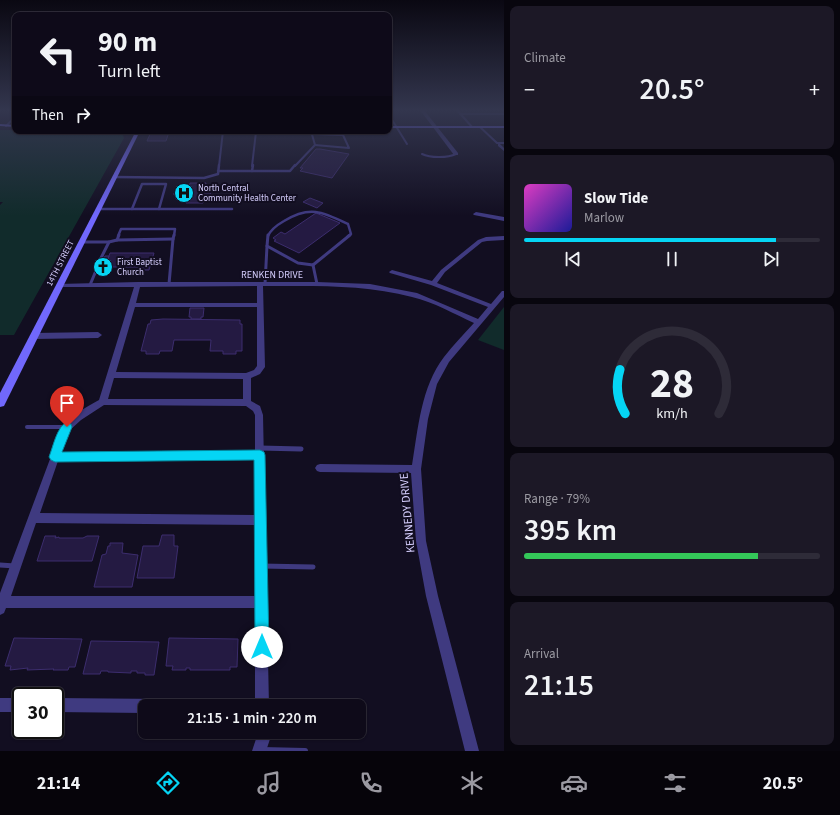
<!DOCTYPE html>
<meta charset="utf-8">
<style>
body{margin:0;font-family:"Source Sans 3",sans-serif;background:#1c1826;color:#f1f3f6;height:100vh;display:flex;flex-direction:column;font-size:15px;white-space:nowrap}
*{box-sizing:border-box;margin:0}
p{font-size:13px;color:#9b9aa2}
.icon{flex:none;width:22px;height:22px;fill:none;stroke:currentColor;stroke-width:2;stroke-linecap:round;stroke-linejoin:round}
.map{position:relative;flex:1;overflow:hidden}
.side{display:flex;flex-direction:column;gap:6px;padding:6px;background:#08060e;width:336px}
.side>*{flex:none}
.banner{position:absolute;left:12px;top:12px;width:380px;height:122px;border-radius:8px;box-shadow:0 1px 3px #0004,0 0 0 1px #2e2b38;background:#0e0a19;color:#f1f3f6;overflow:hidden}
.speed{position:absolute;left:12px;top:687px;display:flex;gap:8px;font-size:20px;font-weight:700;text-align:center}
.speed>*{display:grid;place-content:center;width:52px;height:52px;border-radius:50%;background:#0e0a19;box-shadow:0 1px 3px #0004,0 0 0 1px #2e2b38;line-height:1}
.speed .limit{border:2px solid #111;border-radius:6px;background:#fff;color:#111}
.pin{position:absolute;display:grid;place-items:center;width:34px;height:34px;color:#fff;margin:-41px -17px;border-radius:50% 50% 50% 0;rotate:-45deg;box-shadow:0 0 4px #0007}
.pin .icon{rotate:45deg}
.me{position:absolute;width:44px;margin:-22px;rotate:0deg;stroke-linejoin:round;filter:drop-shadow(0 0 3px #0008)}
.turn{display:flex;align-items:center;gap:14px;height:84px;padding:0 20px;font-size:18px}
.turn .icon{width:52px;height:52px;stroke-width:2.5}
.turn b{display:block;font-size:28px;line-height:34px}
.then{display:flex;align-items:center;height:38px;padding:0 20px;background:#0003;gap:8px;font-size:15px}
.big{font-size:30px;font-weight:600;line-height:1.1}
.side .widget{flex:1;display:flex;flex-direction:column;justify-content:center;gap:6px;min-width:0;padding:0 14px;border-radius:8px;background:#1c1826}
.side .dial{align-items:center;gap:0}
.dial svg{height:104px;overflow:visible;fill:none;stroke:#2e2b38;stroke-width:7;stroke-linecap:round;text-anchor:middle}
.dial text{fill:#f1f3f6;stroke:none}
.song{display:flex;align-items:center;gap:12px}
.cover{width:48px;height:48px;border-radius:6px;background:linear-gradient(135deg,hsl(310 70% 55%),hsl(240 70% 35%))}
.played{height:4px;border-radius:2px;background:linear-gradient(90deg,#05d5f4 85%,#2e2b38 85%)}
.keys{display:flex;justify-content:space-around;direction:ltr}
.heat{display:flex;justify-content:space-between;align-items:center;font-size:22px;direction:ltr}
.charge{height:6px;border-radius:3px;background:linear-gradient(90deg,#34c759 79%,#2e2b38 0)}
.trip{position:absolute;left:138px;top:699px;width:228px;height:40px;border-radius:8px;background:#0e0a19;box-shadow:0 1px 3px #0004,0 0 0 1px #2e2b38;font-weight:600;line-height:40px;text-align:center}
.dock{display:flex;height:64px;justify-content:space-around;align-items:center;background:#06040a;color:#9b9aa2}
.dock .icon{width:28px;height:28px}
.dock .selected{color:#05d5f4}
.dock b{font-size:18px;color:#f1f3f6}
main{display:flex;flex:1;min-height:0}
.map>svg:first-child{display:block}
.green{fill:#112b2b}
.building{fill:#241a42;stroke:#3c2d6e}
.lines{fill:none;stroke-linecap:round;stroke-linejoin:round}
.lane-far5{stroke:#3f3a80;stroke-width:2}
.lane-far4{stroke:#3f3a80;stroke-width:2.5}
.lane-far3{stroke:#3f3a80;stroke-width:3}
.lane-far2{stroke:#3f3a80;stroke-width:4}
.lane-far1{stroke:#3f3a80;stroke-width:5}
.lane{stroke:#3f3a80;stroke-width:6}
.street{fill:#3f3a80;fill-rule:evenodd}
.secondary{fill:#7168fc;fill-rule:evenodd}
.route{fill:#05d5f4;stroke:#038a9f}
.labels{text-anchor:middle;stroke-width:4;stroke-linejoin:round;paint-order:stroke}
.far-poi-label{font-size:9px;fill:#d6cffe;stroke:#120e21;text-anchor:start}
.far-street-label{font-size:9px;fill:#d6cffe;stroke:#120e21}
.street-label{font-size:10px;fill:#d6cffe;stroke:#120e21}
.near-street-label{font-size:12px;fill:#d6cffe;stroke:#120e21}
</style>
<main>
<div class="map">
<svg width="504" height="751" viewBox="0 0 504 751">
<rect width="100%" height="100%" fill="#120e21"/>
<g class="green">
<polygon points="0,130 118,131 122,133 124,138 14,335 0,335 0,205 3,202 0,202"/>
<polygon points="504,307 504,350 478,340"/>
</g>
<g class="building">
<polygon points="151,132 169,132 166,141 147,141"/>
<polygon points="316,149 320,149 349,154 332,178 300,171 303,168 300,168"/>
<polygon points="190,183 206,183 205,191 211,191 210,195 215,195 215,197 204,197 203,203 186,203 187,199 176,199 177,195 174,195 174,193 178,193 179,189 189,189"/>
<polygon points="310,198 323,203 317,208 303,202"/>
<polygon points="316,213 340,223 299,253 274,241 276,240 273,238 281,232 285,234"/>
<polygon points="110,253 154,253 149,270 138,270 139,267 105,267"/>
<polygon points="105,256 109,256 106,264 102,264 103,261 97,261 99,258 104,258"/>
<polygon points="190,308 204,308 203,317 201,317 201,319 191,319 191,317 189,317"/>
<polygon points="163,319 240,320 240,324 242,324 242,351 236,351 236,354 223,354 223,351 210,351 211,340 174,340 172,351 160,351 159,354 146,354 146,351 141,351 148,324 150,324 151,320"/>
<polygon points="162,535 174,535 174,546 178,546 174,578 137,578 143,546 159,546"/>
<polygon points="45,536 56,536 55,538 59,537 59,538 83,538 87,536 99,536 92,561 37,561"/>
<polygon points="110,543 123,543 122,553 138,555 132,587 94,587 102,555 106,554 108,546 110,546"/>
<polygon points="14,638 82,639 75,667 69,667 68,670 53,670 54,669 27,670 28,668 10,670 11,666 5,666"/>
<polygon points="169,638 238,639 237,667 230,667 230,670 190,670 190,668 186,668 186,670 172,670 173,666 166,666"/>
<polygon points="91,641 159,642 154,675 145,675 145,673 137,673 137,671 131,671 131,673 108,672 108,671 101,671 100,674 83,674"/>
</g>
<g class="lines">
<g class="lane-far5">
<polyline points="457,110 472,127"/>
<polyline points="460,114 504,114"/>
<polyline points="389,115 407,144"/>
<polyline points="6,126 15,117"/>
<polyline points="480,127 497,143 504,143"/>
<polyline points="223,132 312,132"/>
<polyline points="312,134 343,135 349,148 315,145"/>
<path d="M422 154C430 158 448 158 456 154"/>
<polyline points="219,166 223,131"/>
<polyline points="252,166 256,132"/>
<polyline points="295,166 315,145 311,131"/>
</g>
<g class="lane-far4">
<polyline points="218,171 290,171 295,165"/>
<polyline points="252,171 253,165"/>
<polyline points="114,177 204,178 218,174 219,165"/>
<polyline points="98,209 232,209"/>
<polyline points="132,209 142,184 166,184 159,209"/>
<polyline points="118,236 121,229 175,229 174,236"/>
<path d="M268 236C271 229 277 225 284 221 310 205 323 212 348 224L351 234 348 236"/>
</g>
<g class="lane-far3">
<polyline points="119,235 117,240 173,239"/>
<polyline points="268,235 267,246 298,263 313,265"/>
<polyline points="173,239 174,235"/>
<polyline points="81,242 109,242 117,240"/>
<polyline points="101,258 109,242"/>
<polyline points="313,265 317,284"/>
<polyline points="313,265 350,235"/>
<polyline points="169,284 173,239"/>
<polyline points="265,284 267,246"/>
<polyline points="90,285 100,261"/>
</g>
<polyline class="lane-far2" points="27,427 67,427"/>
<g class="lane-far1">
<polyline points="260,448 301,449"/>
<polyline points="0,565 15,566"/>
<polyline points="261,566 313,567"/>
</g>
<polyline class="lane" points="262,750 305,751"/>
<g class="street">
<polygon points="420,110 424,110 458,153 458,155 454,155"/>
<polygon points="498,144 500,144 504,148 504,151 498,146"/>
<polygon points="476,212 504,217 504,221 474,215 473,214"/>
<path d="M504 236V240L487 241 482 242 445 272 437 283 491 304 502 291H504V297L449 362 437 384 428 419 421 469 426 541 438 596 479 751H465L426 596 416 541 411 473 320 472 317 471 315 468 317 465 320 464 412 465C418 429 421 387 444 357 453 345 464 334 474 323 454 314 434 302 412 297 364 284 313 286 263 286L265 367 260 374 251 378V401L260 406 263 415 269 706H255V608H6L4 613 0 615V593L59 435C67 416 82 410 99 400L134 287H60L57 285 58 284 138 282H317L370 284 417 293 478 319 488 307 431 285 390 273 389 272 392 270 432 281 441 270 478 240 486 237ZM257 286V303H136L140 287ZM135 307H257V366L254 370 246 373 116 372ZM114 378 243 379V399H108ZM104 405 246 406 253 411 255 415V451L61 453 70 430 81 420ZM255 459V515L40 513 58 461ZM36 523 255 525V596H11Z"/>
<polygon points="98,332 102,335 98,338 34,339 30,336 34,333"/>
<rect x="0" y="698" width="21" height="14"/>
<polygon points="55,698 164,699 169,701 171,706 145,706 145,713 55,712"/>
<polygon points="255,732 269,732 270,739 266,751 252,751 256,739"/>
</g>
<g class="secondary">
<polygon points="0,124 15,125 15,127 0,126"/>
<rect x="389" y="126" width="115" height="2"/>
<polygon points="136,131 140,131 4,406 0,407 0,393"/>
</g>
</g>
<linearGradient id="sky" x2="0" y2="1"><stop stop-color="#0a0812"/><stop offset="0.51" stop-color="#33364e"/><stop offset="1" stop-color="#33364e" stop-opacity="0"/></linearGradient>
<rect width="504" height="216" fill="url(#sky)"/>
<path class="route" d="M67 422 71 424 72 427 62 452 260 450 264 452 265 455 269 647 267 652 262 654 257 652 255 647 254 460 55 462 51 460 49 457C53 447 57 426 67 422Z"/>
<defs>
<symbol id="hospital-disc" viewBox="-11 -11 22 22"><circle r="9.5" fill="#05d5f4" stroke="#120e21"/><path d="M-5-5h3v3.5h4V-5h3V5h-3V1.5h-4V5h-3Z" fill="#111"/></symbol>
<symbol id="church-disc" viewBox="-11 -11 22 22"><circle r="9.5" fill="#05d5f4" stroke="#120e21"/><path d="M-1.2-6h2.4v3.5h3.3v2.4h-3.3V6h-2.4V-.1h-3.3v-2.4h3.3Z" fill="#111"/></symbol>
</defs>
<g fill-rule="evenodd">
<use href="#hospital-disc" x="173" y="182" width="22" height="22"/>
<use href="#church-disc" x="92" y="256" width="22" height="22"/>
</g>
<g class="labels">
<g class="far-poi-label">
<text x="198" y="191">North Central<tspan x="198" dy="10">Community Health Center</tspan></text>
<text x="117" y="265">First Baptist<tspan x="117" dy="10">Church</tspan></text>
</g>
<g class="far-street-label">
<text transform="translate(60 263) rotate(-63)" y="3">14TH STREET</text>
</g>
<g class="street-label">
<text x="272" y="278">RENKEN DRIVE</text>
</g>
<g class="near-street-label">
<text transform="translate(407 513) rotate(-95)" y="4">KENNEDY DRIVE</text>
</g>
</g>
</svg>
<div class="speed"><div class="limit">30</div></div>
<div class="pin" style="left:67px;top:427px;background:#d93025"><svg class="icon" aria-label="arrive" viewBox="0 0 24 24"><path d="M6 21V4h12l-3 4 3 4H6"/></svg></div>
<svg class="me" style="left:262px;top:647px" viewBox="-20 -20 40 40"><circle r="19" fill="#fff"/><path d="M0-13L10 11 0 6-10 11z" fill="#05d5f4"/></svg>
<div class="trip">21:15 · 1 min · 220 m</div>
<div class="banner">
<div class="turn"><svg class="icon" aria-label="left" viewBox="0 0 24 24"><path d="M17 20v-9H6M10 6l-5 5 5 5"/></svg><div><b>90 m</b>Turn left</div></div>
<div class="then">Then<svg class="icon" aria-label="right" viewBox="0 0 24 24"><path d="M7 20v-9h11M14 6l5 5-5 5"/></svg></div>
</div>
</div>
<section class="side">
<div class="widget"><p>Climate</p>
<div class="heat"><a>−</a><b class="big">20.5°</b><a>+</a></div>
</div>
<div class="widget">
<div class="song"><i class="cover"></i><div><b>Slow Tide</b><p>Marlow</p></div></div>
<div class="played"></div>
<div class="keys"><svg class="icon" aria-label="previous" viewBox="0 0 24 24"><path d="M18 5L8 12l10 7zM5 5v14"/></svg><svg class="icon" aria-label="pause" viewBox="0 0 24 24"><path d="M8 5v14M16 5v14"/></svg><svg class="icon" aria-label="next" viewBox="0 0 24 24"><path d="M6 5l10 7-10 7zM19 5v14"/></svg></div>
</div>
<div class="widget dial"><svg viewBox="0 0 100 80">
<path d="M14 69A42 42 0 1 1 86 69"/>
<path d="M14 69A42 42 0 0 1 10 35" stroke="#05d5f4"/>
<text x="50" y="56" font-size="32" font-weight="700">28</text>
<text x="50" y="72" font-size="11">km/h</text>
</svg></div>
<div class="widget"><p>Range · 79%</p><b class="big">395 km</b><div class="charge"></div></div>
<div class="widget"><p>Arrival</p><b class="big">21:15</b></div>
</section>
</main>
<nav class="dock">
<b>21:14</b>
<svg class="icon selected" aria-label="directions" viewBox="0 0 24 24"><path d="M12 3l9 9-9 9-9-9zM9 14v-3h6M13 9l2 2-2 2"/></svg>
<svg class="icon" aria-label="music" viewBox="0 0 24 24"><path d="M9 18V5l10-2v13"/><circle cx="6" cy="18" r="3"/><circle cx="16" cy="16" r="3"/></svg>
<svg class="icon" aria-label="phone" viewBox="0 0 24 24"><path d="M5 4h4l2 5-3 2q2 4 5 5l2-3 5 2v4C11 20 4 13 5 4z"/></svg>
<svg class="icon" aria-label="climate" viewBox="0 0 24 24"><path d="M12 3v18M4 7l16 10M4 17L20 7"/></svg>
<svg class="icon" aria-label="car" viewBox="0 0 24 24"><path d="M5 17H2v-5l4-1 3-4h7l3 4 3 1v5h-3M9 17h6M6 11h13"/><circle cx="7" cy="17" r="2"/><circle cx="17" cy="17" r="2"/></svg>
<svg class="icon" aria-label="filters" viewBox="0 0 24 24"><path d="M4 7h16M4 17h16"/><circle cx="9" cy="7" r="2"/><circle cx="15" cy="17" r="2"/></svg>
<b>20.5°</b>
</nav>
